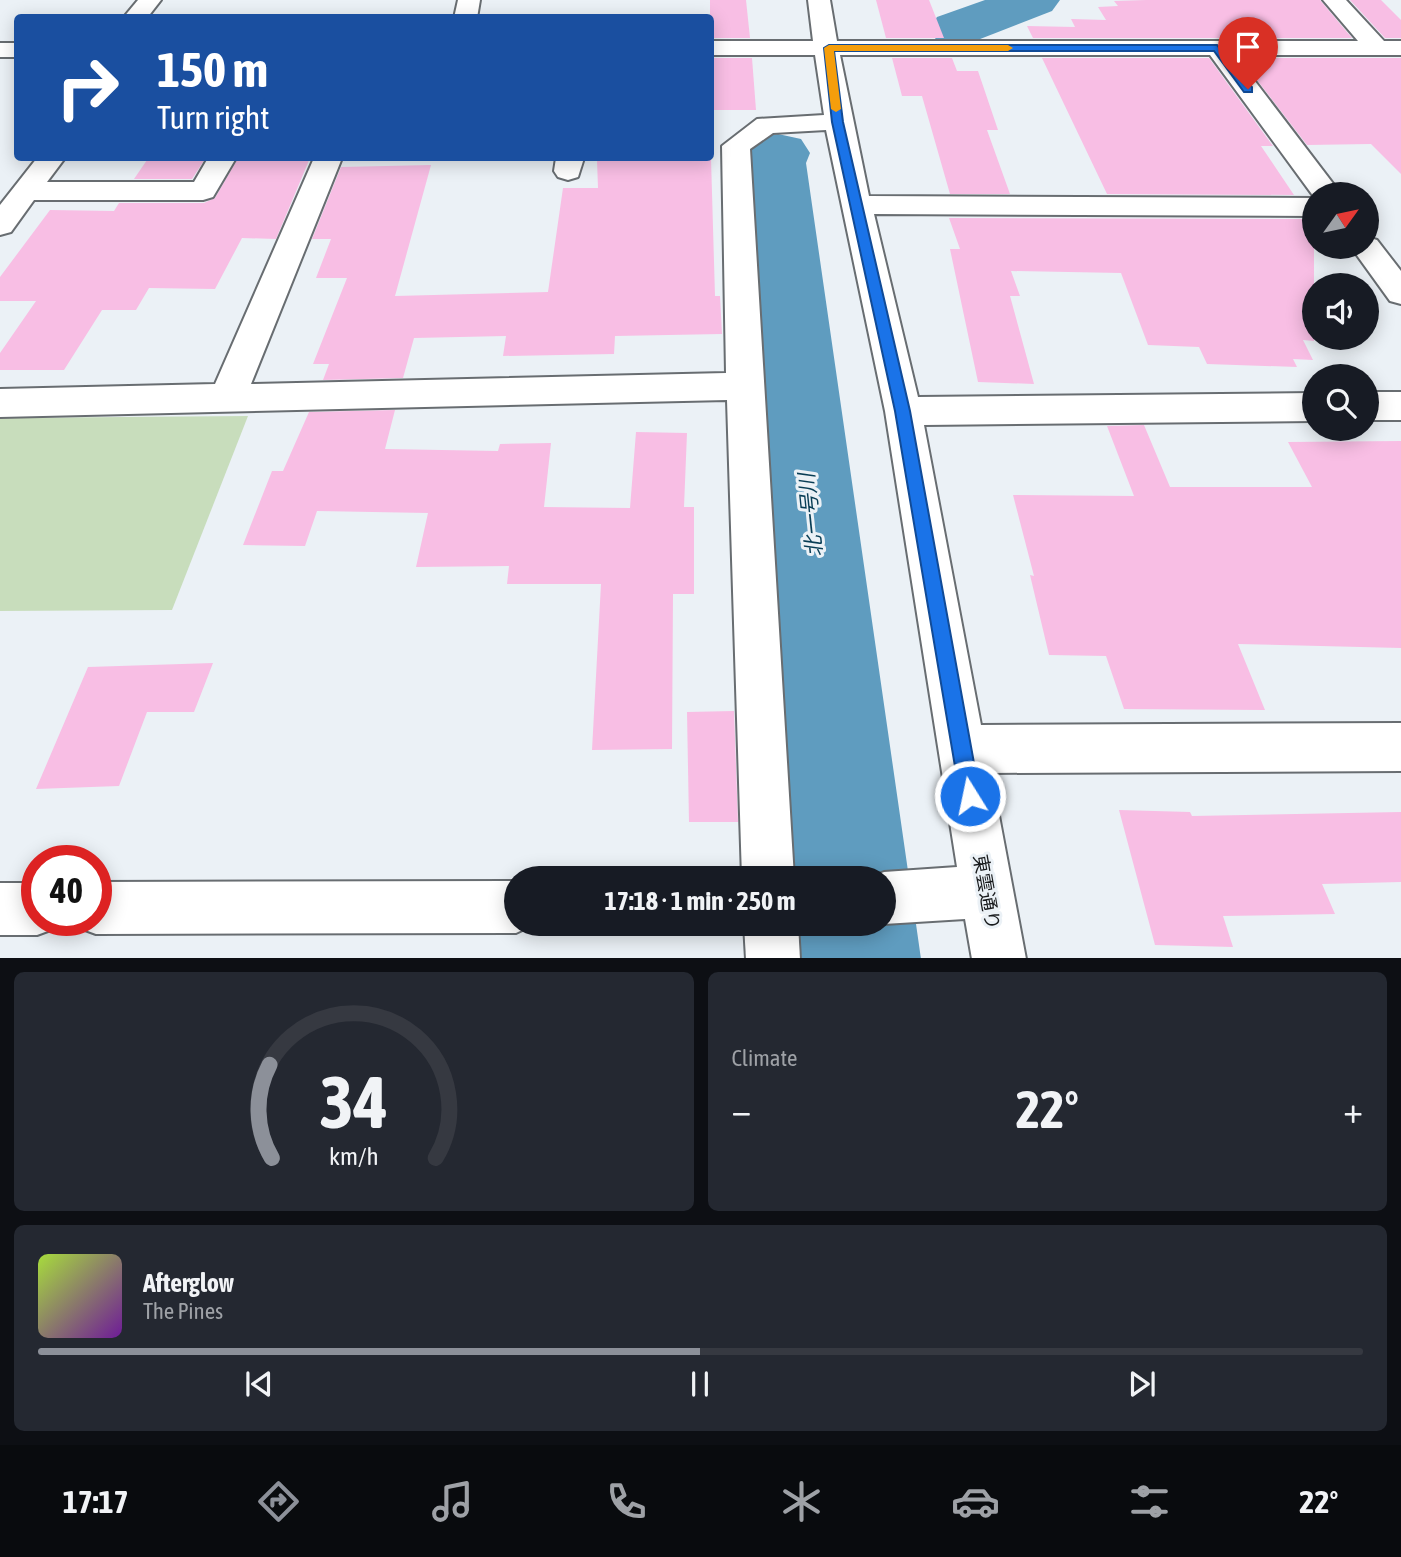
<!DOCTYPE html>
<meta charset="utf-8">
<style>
body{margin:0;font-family:"Asap Condensed","Noto Sans JP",sans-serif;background:#242831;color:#f1f3f6;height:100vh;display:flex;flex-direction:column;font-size:26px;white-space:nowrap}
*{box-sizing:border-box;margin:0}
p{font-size:23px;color:#9ea1a6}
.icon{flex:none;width:38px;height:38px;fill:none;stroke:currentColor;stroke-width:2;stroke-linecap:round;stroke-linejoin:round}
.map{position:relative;height:958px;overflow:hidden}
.sheet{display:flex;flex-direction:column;gap:14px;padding:14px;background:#0d0f14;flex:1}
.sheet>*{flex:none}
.banner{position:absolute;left:14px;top:14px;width:700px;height:147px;border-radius:7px;box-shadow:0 4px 18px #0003;background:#1a4fa0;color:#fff;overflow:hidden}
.needle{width:46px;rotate:57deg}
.tools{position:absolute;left:1302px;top:182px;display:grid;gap:14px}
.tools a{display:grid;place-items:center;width:77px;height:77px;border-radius:50%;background:#171b24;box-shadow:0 4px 18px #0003;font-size:35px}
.speed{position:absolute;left:21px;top:845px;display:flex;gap:14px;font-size:35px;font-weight:700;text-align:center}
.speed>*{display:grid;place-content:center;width:91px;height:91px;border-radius:50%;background:#171b24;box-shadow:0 4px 18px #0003;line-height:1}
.speed .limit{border:10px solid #d22;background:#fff;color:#111}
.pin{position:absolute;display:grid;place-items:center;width:60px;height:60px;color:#fff;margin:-72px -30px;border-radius:50% 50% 50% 0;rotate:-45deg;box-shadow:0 0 7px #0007}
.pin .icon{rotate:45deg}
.me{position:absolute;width:77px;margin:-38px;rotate:350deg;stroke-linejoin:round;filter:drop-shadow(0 0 5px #0008)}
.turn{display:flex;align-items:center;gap:24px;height:147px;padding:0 28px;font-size:32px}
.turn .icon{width:91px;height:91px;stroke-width:2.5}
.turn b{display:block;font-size:49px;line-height:60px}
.big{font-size:52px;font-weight:700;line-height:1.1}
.sheet .tile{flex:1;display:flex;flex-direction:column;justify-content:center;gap:10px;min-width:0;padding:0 24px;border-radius:10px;background:#242831}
.sheet .dial{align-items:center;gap:0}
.dial svg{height:182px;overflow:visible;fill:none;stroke:#363941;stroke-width:7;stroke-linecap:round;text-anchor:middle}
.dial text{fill:#f1f3f6;stroke:none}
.song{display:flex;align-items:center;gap:21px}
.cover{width:84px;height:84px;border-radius:10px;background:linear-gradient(135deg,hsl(80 70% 55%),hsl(280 70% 35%))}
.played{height:7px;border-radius:4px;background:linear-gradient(90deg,#8c9099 50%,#363941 50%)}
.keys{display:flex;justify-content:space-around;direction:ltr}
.heat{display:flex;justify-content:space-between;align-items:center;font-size:38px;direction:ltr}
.sheet .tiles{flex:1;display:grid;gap:14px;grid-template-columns:1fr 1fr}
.tile:last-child{grid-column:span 2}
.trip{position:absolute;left:504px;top:866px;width:392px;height:70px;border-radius:35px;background:#171b24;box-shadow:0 4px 18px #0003;font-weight:700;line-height:70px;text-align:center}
.tabs{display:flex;height:112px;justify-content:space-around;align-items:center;background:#090b0e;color:#9ea1a6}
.tabs .icon{width:49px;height:49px}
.tabs .selected{color:#8c9099}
.tabs b{font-size:32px;color:#f1f3f6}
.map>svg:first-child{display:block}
.green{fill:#c8ddbc}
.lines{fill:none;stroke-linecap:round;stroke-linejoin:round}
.river{fill:#5f9cbf;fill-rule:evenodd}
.building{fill:#f8bee4}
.minor-casing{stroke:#686d71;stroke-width:4}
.minor{fill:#fff;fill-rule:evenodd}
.route{fill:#1a73e8;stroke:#114b97;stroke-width:2}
.slow{fill:#f59e0b}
.labels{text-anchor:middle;stroke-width:6;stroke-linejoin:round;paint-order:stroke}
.street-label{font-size:19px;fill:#181a1c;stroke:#ebf1f6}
.water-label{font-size:21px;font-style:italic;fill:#083d55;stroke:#ebf1f6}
</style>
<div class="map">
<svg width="1401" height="959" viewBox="0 0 1401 959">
<rect width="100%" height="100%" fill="#ebf1f6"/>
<polygon class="green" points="248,416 172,610 0,611 0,418"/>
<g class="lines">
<g class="river">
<polygon points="985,0 1060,0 1052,11 975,41 956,45 937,41 929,29 937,17"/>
<polygon points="778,134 801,139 810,153 806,163 909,878 903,893 916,924 921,959 795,959 792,924 884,924 884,878 789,878 742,163 755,139"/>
</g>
</g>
<g class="building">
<polygon points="710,0 746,0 750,38 710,38"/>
<polygon points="876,0 929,0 944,38 886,38"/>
<polygon points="1146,0 1320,0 1352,38 1033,38 1027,26 1075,27 1071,19 1106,20 1098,7 1118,6 1114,1"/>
<polygon points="1350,0 1381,0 1401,20 1401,38 1385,38"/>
<polygon points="710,58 752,58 756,110 710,110"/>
<polygon points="892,58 952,58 957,71 978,71 998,130 987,130 1010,194 950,194 922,96 902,96"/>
<polygon points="1042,58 1209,58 1273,146 1261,146 1294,195 1107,194"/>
<polygon points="1240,58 1401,58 1401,174 1371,144 1307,145"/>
<polygon points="238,158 310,158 276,239 242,238 215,289 149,288 136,310 102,310 64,370 0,370 0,353 36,301 0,301 0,277 50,210 114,211 119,203 204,203 215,198"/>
<polygon points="645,158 711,158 715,296 720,296 722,334 615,336 614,354 503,356 506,336 414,338 403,378 323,380 329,364 313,364 347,278 316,278 331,239 312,239 341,167 431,165 395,296 548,292 563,188 598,188 597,160"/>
<polygon points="205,159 192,179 134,179 147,160"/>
<polygon points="949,218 1305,219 1314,233 1314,341 1303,340 1313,360 1293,359 1297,367 1207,364 1199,347 1148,345 1121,273 1011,271 1020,296 1010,296 1034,384 978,382 950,249 960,249"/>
<polygon points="395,410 385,449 498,451 500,444 551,443 544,507 630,508 636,432 687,433 684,507 694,507 694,594 673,594 672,749 592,750 601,584 507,584 509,566 416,567 428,513 317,511 305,546 243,545 272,471 283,471 309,412"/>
<polygon points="1144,425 1170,487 1312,487 1288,442 1401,441 1401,648 1238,644 1265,710 1124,709 1106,656 1049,655 1030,575 1034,576 1013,495 1134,496 1107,426"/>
<polygon points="213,663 194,712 147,712 119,786 36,789 88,667"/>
<polygon points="734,711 738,822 689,822 687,712"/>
<polygon points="1119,810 1190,812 1192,816 1401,812 1401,882 1322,884 1335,914 1223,916 1233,947 1155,945"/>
</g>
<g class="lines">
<defs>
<g id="minor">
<polygon points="138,0 161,0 147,18 123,18"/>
<polygon points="458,0 480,0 477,18 454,18"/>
<polygon points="808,0 830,0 837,41 1358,41 1323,0 1346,0 1384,41 1401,41 1401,55 1235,55 1341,194 1314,194 1314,197 1210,55 840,55 869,196 1314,198 1314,216 874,214 918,397 1314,393 1314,421 924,425 981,725 1401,723 1401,771 991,773 1026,959 972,959 965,919 884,924 883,924 884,878 868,878 884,872 957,867 885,411 826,130 773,133 750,149 794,878 742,878 727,400 0,417 0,389 215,384 314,158 342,158 251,384 726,373 722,146 757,119 824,115 815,55 710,55 710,41 813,41"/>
<rect x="0" y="43" width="18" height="14"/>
<polygon points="37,158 65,158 47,182 194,182 208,158 236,158 213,197 203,200 34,200 11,232 0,235 0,205"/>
<polygon points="556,158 584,158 578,177 568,180 558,177 554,171"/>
<polygon points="1367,237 1377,240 1401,271 1401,304 1390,301 1351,247 1367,247"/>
<rect x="1367" y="392" width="34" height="28"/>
<polygon points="516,881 516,924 535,924 516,933 96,934 77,927 75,920 96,920 96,882"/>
<polygon points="0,883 37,883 37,920 59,920 56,928 37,935 0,935"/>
<polygon points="744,924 798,924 800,959 746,959"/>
</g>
</defs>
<use href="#minor" class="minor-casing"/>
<use href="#minor" class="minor"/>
</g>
<polygon class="route" points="1217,45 1252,87 1252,92 1244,92 1214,51 834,51 843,122 910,411 980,796 977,803 970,806 962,803 960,796 895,411 832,122 824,48 829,45"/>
<polygon class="slow" points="829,45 1008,45 1013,48 1008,51 834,51 841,109 836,112 831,109 824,48"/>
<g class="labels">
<g class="street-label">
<text transform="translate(987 892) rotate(80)" y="7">東雲通り</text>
</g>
<g class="water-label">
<text transform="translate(811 515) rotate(-96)" y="7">北一号川</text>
</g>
</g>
</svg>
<div class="tools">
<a><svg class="needle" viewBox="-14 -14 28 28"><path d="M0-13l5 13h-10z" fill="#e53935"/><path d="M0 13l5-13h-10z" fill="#9ea1a6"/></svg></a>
<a><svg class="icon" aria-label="sound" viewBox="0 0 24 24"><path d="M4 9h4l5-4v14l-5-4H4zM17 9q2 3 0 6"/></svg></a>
<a><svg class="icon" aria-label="search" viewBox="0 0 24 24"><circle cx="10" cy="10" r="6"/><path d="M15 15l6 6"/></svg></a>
</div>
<div class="speed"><div class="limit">40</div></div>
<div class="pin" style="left:1248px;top:89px;background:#d93025"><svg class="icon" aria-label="arrive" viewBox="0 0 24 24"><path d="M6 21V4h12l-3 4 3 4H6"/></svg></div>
<svg class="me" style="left:970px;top:796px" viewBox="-20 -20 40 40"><circle r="17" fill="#1a73e8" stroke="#fff" stroke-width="3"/><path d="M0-11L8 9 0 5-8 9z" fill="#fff"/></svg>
<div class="trip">17:18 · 1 min · 250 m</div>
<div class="banner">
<div class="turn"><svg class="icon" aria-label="right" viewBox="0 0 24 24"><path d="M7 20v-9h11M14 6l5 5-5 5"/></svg><div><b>150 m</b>Turn right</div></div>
</div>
</div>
<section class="sheet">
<div class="tiles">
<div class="tile dial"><svg viewBox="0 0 100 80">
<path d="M14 69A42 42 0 1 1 86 69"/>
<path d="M14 69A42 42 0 0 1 13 28" stroke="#8c9099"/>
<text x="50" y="56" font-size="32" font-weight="700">34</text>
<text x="50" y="72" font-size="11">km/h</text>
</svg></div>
<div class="tile"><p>Climate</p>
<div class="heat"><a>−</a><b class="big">22°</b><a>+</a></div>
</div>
<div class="tile">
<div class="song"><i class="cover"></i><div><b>Afterglow</b><p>The Pines</p></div></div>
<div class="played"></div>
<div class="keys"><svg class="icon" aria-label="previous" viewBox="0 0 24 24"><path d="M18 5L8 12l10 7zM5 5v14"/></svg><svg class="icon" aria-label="pause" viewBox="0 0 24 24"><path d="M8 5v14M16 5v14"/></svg><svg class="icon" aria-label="next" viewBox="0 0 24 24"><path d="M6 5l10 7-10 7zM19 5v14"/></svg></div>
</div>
</div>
</section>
<nav class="tabs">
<b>17:17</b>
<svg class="icon selected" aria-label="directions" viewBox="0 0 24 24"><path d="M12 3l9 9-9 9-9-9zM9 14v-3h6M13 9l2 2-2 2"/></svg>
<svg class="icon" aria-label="music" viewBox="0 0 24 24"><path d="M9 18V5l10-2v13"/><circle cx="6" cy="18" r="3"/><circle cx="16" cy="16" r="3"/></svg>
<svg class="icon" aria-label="phone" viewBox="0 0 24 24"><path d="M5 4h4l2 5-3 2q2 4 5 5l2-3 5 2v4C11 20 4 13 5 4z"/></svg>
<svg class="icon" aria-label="climate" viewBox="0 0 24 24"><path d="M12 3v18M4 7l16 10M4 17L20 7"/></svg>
<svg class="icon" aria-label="car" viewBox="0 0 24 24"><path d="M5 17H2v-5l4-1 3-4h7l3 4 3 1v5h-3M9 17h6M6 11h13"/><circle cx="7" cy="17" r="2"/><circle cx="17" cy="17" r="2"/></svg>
<svg class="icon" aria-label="filters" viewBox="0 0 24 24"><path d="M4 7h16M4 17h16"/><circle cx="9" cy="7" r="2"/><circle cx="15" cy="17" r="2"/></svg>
<b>22°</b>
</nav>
